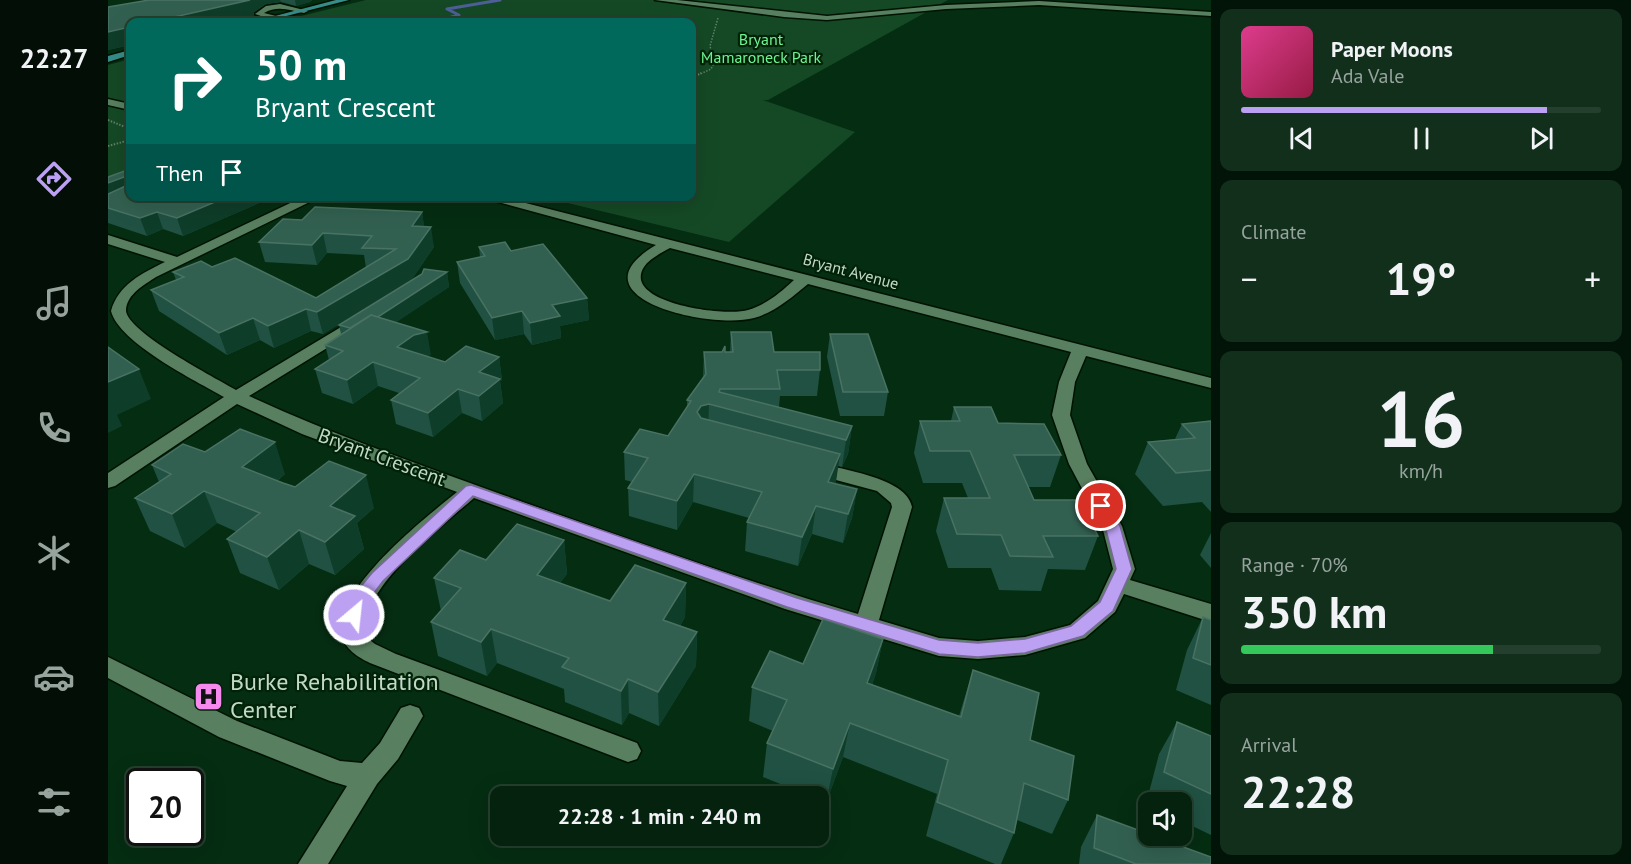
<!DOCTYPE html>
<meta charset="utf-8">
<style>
body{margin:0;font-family:"PT Sans",sans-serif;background:#122f1c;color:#f1f3f6;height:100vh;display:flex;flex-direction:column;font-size:22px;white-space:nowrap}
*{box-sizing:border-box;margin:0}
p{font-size:20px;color:#97a49e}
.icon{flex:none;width:33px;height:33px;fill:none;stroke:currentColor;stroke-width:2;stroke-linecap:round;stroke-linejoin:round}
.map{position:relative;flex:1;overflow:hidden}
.side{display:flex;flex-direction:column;gap:9px;padding:9px;background:#021308;width:420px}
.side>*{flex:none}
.top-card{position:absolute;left:18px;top:18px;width:570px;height:183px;border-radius:12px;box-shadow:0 6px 24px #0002,0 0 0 2px #253f2e;background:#00695c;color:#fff;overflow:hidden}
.controls{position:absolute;left:1030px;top:792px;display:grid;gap:12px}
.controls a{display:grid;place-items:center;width:54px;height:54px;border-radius:12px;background:#04220e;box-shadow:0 6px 24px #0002,0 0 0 2px #253f2e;font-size:30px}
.speed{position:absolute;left:18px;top:768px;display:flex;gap:12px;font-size:30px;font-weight:700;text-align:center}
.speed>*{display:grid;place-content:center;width:78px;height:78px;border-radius:50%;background:#04220e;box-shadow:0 6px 24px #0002,0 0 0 2px #253f2e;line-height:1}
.speed .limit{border:3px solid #111;border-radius:9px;background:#fff;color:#111}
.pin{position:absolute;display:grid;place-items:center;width:51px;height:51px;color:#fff;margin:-26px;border:3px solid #fff;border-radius:50%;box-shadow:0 2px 6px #0007}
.me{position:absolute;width:66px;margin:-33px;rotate:28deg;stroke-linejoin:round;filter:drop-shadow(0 0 4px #0008)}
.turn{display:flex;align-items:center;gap:21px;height:126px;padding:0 30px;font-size:27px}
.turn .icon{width:78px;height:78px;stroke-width:2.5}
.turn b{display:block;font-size:42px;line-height:51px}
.then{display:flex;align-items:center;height:57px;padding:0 30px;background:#0003;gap:12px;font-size:22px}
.big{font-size:45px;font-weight:700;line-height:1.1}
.side .tile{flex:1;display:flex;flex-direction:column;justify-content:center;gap:9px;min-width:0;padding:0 21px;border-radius:12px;background:#122f1c}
.side .dial{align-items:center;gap:0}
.dial b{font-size:78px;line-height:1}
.song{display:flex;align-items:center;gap:18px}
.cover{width:72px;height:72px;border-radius:9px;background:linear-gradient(135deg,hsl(330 70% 55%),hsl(340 70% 35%))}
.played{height:6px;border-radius:3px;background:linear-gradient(90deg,#bca0f2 85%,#253f2e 85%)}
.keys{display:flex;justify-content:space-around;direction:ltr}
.heat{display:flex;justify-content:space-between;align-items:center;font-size:33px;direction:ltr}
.charge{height:9px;border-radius:4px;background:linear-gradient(90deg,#34c759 70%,#253f2e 0)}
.trip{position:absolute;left:382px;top:786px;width:339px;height:60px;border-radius:12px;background:#04220e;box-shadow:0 6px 24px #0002,0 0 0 2px #253f2e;font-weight:700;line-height:60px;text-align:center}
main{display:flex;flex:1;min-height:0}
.menu{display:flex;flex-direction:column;width:108px;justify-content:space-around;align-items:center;background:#020e06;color:#97a49e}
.menu .icon{width:42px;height:42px}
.menu .on{color:#bca0f2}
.menu b{font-size:27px;color:#f1f3f6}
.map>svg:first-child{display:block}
.green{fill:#154925}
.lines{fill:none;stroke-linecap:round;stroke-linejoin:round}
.stream{stroke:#4e5e97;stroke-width:3}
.minor-casing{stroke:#001302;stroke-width:3}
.major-casing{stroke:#001302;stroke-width:3}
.path-far1{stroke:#617f69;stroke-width:1.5;stroke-dasharray:1.5 1.5;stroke-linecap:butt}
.path{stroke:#617f69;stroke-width:2;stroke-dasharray:1.5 1.5;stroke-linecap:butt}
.minor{fill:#587f5f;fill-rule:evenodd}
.major{fill:#368d8a;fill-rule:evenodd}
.wall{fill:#205142}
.shaded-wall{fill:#0e3d29}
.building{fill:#326050;stroke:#497263;stroke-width:1.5}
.route{fill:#bca0f2;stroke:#7a689d;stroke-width:1.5}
.labels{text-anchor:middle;stroke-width:4.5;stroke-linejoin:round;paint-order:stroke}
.far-park-label{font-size:16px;fill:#6ff492;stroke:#002308}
.far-street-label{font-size:16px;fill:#c4d8c7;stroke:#002308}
.street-label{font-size:20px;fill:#c4d8c7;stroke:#002308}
.near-poi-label{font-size:24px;fill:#c4d8c7;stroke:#002308;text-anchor:start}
</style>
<main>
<nav class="menu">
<b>22:27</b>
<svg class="icon on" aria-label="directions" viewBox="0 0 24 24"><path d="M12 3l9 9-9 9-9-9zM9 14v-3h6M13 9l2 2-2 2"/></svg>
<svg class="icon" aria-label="music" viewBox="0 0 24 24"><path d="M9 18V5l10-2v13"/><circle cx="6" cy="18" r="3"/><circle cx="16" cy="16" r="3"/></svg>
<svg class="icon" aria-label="phone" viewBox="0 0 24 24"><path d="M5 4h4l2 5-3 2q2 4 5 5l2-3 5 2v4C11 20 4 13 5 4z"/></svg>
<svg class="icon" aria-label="climate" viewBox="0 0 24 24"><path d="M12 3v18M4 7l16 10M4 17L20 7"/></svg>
<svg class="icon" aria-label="car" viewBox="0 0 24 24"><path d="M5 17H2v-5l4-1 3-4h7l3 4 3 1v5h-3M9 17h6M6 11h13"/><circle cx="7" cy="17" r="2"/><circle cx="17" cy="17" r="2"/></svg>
<svg class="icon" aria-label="filters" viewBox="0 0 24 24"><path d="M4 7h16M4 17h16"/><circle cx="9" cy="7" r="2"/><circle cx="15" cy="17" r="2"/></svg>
</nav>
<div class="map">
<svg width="1103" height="864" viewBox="0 0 1103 864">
<rect width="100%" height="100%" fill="#052d12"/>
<g class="green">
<polygon points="258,0 840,0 660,100 655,100 747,132 621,242 435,197 584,196 584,22 169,22"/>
<polygon points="22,59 22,184 0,192 0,65"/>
</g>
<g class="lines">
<polyline class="stream" points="326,22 351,15 339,9 392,0"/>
<defs>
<g id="minor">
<polygon points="547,0 569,0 719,16 838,5 931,1 1103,12 1103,16 931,5 838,9 719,20 676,17"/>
<path d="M172 4 200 11 196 13C182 10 169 5 156 13L168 16V20H165L147 14 158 6Z"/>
<polygon points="0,99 22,104 22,110 0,105"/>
<path d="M197 196H214L48 277C36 285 19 294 18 310 17 331 109 379 128 390L248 318H258L261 321 258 324 141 396C221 433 304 462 387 492 507 535 628 578 750 614L784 507 783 503 769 491 698 472 696 468 698 464 705 462C730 469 799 477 804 507L771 620 831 638 870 641 917 637 962 625 990 601 1005 569 994 526 961 464 944 415 951 382 963 352 700 284C683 298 667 312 646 318 601 330 460 297 548 245L368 196H390L1103 378V388L978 356 967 382 962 415 979 464 1014 526 1027 569 1022 580 1103 604V622L1016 594 1007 612 977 638 917 655 870 659 831 656 677 609 366 498C334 526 250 589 257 636L267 644 288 654 529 743 533 751 529 759 520 762 262 663C250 657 236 649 234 634 226 589 317 518 349 492L194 434 129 404 7 486 0 488V473L116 397C88 381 11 343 3 311 10 285 34 273 57 262L0 244V235L69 257ZM562 248 686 280C673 292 658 305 640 310 618 317 513 303 536 267 541 259 553 253 562 248Z"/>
<polygon points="0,657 129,721 232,761 254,763 272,743 293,708 302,705 311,708 315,716 290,759 269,784 220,864 190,864 239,786 222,781 111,737 0,678"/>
</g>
<g id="major">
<polygon points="228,0 241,0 155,22 144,22"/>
<polygon points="22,50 22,55 0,62 0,56"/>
</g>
</defs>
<use href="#minor" class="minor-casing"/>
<use href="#major" class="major-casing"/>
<polyline class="path-far1" points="590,75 603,69 606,63 602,46 610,18"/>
<g class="path">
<polyline points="584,77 593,73"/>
<polyline points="0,120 22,129"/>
<polyline points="0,146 22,140"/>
</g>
<use href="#minor" class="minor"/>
<use href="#major" class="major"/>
</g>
<g class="wall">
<polygon points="41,0 204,0 202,2 188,6 173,2 158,4 146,12 146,16 22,22 22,45 0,50 0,7"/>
<polygon points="22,169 22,196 163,198 75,236 55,229 39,236 0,223 0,177"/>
<polygon points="314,212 316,227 326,247 304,279 215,334 203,331 166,348 152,340 119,355 51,311 43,290 68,280 65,272 104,267 208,298 258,268 256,255 219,253 209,265 157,262 151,242 194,220"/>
<polygon points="371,247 403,251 479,298 481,320 452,326 453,338 424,345 416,334 387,340 352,283 349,262 372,257"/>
<polygon points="339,272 341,287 288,322 323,355 318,356 337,362 391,357 394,380 392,381 395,403 374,421 354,413 325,437 288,424 283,400 291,393 270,386 245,404 214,393 207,369 221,360 217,345 233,334 231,325 314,274"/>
<polygon points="623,332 666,352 712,370 709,396 672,396 671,407 744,426 740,454 734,467 730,466 727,484 749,489 744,518 735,543 704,534 690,566 637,551 639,522 641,518 585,502 569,530 521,516 520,488 524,482 517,480 516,452 560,436 579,408 579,400 595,377 596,352 622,352"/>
<polygon points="722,334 780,392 776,416 732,416 719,357"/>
<polygon points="846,407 890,423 953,455 942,487 920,487 926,500 990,536 977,570 940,569 933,591 891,590 883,568 840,568 828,531 836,498 860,498 854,483 815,483 806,453 812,421 843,421"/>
<polygon points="1103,421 1103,512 1094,502 1055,506 1027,474 1040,442 1067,439 1074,424"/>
<polygon points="97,452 177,474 169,481 187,487 266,508 249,523 256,549 227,575 201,564 171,590 132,573 119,539 129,532 109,523 77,548 42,531 27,498 51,482 44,465"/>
<polygon points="1103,533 1103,568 1092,555"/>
<polygon points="456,540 459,574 452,583 502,601 578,583 577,617 572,626 589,632 588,666 551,726 521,713 514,725 457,702 456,689 389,663 379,676 330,656 323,622 333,611 326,578 378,560"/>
<polygon points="1095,617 1103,620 1103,705 1068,690 1079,650"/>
<polygon points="775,639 768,673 764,685 851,716 865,670 922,740 960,800 944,834 909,820 906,833 893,864 887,864 818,836 829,794 735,757 718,803 711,800 711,796 702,796 655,777 659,743 665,731 641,721 644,687 695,664"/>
<polygon points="1069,722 1103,736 1103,835 1074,821 1074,802 1041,802 1041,806 1038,804 1051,754"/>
<polygon points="989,815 1103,864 971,864 973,847"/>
</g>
<g class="shaded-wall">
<polygon points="142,0 172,0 173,2 158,4 146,12 146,16 116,22 44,22"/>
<polygon points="187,0 204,0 202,2 188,6"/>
<polygon points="22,27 22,45 0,50 0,32"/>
<polygon points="16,177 22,194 0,202 0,183"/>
<polygon points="121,196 162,196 163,198 75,236 69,218"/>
<polygon points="49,212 55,229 39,236 32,218"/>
<polygon points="314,212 317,232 304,226"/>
<polygon points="323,227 326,247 304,279 215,334 209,312"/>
<polygon points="215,233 219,253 209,265 204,245"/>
<polygon points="339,272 341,287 253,346 250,330"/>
<polygon points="479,298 481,320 452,326 453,338 424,345 422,323 444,305"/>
<polygon points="198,309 203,331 166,348 160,326"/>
<polygon points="414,311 416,334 387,340 384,318"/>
<polygon points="145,318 152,340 119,355 111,333"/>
<polygon points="319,332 323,355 310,358 289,347 306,335"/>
<polygon points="391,357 394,380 392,381 395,403 374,421 371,396 371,372"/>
<polygon points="265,362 270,386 245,404 239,380"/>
<polygon points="31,369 43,399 9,415 14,426 0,433 0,382"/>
<polygon points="350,389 354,413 325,437 320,413"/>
<polygon points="601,404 600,431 589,412 593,406"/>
<polygon points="744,426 740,454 734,467 738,440"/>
<polygon points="167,442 177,474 145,499 134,467"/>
<polygon points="732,454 728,482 717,508 720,482"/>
<polygon points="586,474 585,502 569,530 569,501"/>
<polygon points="258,475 266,508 249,523 256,549 227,575 217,542 222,506"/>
<polygon points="749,489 744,518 735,543 740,514"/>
<polygon points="96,491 109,523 77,548 64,514"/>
<polygon points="708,506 704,534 690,566 694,537"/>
<polygon points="191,530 201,564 171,590 159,557"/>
<polygon points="456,540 459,574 433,608 429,575"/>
<polygon points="578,583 577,617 555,654 555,620"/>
<polygon points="383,629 389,663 379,676 373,642"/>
<polygon points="589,632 588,666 551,726 550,692"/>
<polygon points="775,639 768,673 752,717 759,683"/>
<polygon points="520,679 521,713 514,725 513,691"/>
<polygon points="742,723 735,757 718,803 725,769"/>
</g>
<g class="building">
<polygon points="41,0 142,0 44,22 22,22 22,27 0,32 0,7"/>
<polygon points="22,169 22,178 16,177 0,183 0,177"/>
<polygon points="22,184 22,196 121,196 69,218 49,212 32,218 0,208 0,194"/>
<polygon points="207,207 314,212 304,226 323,227 300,259 209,312 198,309 160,326 145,318 111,333 43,290 76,277 65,272 93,261 104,267 127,258 208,298 288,249 254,248 264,236 215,233 204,245 151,242 175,219 194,220"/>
<polygon points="397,242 403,251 435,244 479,298 444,305 452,316 422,323 414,311 384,318 349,262 377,256 371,247"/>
<polygon points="316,269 339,272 270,317 263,315 242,328 231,325 314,274"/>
<polygon points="263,315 319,332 306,335 289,347 337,362 358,346 391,357 371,372 392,379 371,396 350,389 320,413 283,400 312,378 265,362 239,380 207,369 235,351 217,345"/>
<polygon points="623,332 663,332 666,352 712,352 712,370 669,370 672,389 612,389 611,392 744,426 738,440 601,404 593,406 589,412 593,418 732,454 720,482 749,489 740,514 708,506 694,537 639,522 654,492 586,474 569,501 520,488 540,458 516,452 532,429 560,436 583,401 579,400 598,374 596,352 614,352 617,346 617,352 625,352"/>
<polygon points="722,334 760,334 780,392 735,392"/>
<polygon points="0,347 31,369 0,382"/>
<polygon points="846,407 883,407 890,423 936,424 953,455 906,455 926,500 971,500 990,536 935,536 945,557 902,556 893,535 849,534 836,498 882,498 862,451 822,451 812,421 852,421"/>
<polygon points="1103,421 1103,470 1068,473 1040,442 1087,438 1074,424"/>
<polygon points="132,429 167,442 134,467 175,483 187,487 221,461 258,475 222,506 247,516 217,542 191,530 159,557 119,539 152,513 96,491 64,514 27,498 63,474 44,465 75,444 97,452"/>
<polygon points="409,524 456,540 429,575 502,601 527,565 578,583 555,620 589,632 550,692 520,679 513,691 454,667 461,658 383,629 373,642 323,622 353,588 326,578 352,550 378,560"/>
<polygon points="1095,617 1103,620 1103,665 1085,658"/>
<polygon points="715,619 775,639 759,683 853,717 865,670 931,693 922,740 966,756 960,800 916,783 906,833 829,802 840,760 742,723 725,769 659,743 679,700 644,687 662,651 695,664"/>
<polygon points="1069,722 1103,736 1103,794 1056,772"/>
<polygon points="989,815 1041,834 1041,836 1045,836 1103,857 1103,864 1028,864 986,848"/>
</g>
<polygon class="route" points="363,485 689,598 831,640 870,643 917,639 963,626 992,602 1008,569 997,526 985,506 987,502 998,502 1012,526 1024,569 1005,611 975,636 917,653 870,657 831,654 679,607 365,496 275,581 263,597 253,620 246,622 240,620 238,615 250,590 264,573 358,486"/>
<defs>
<symbol id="hospital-square" viewBox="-11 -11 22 22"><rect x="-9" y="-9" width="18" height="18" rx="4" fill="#f589ee" stroke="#002308"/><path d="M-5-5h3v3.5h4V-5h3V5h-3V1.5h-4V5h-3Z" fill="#111"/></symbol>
</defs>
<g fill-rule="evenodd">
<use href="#hospital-square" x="84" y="680" width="33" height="33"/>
</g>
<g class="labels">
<g class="far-park-label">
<text x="653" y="45">Bryant<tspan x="653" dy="18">Mamaroneck Park</tspan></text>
</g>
<g class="far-street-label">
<text transform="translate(743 271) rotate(15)" y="6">Bryant Avenue</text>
</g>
<g class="street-label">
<text transform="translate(274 457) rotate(20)" y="7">Bryant Crescent</text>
</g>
<g class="near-poi-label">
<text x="122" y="690">Burke Rehabilitation<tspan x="122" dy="28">Center</tspan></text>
</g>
</g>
</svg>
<div class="controls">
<a><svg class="icon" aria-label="sound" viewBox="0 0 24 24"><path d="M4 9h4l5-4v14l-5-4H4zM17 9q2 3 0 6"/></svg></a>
</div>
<div class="speed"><div class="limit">20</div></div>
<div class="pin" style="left:993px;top:506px;background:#d93025"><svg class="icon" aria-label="arrive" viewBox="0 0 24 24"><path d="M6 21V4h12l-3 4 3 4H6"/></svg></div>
<svg class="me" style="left:246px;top:615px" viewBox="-20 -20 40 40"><circle r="17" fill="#bca0f2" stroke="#fff" stroke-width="3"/><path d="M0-11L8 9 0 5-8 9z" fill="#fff"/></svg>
<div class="trip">22:28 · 1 min · 240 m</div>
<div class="top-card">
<div class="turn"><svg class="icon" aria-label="right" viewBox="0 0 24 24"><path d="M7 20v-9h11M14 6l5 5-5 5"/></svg><div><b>50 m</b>Bryant Crescent</div></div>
<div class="then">Then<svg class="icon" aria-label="arrive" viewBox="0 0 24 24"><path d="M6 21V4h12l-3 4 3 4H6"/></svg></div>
</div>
</div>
<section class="side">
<div class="tile">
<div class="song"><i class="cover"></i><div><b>Paper Moons</b><p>Ada Vale</p></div></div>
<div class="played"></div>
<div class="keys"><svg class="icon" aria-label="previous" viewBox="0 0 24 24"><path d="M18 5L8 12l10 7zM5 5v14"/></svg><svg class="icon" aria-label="pause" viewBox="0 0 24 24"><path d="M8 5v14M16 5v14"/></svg><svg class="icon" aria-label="next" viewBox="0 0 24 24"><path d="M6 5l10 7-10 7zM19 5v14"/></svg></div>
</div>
<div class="tile"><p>Climate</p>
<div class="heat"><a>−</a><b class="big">19°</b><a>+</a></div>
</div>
<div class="tile dial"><b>16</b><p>km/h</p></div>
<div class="tile"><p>Range · 70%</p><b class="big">350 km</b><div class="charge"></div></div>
<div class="tile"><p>Arrival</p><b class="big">22:28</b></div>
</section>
</main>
